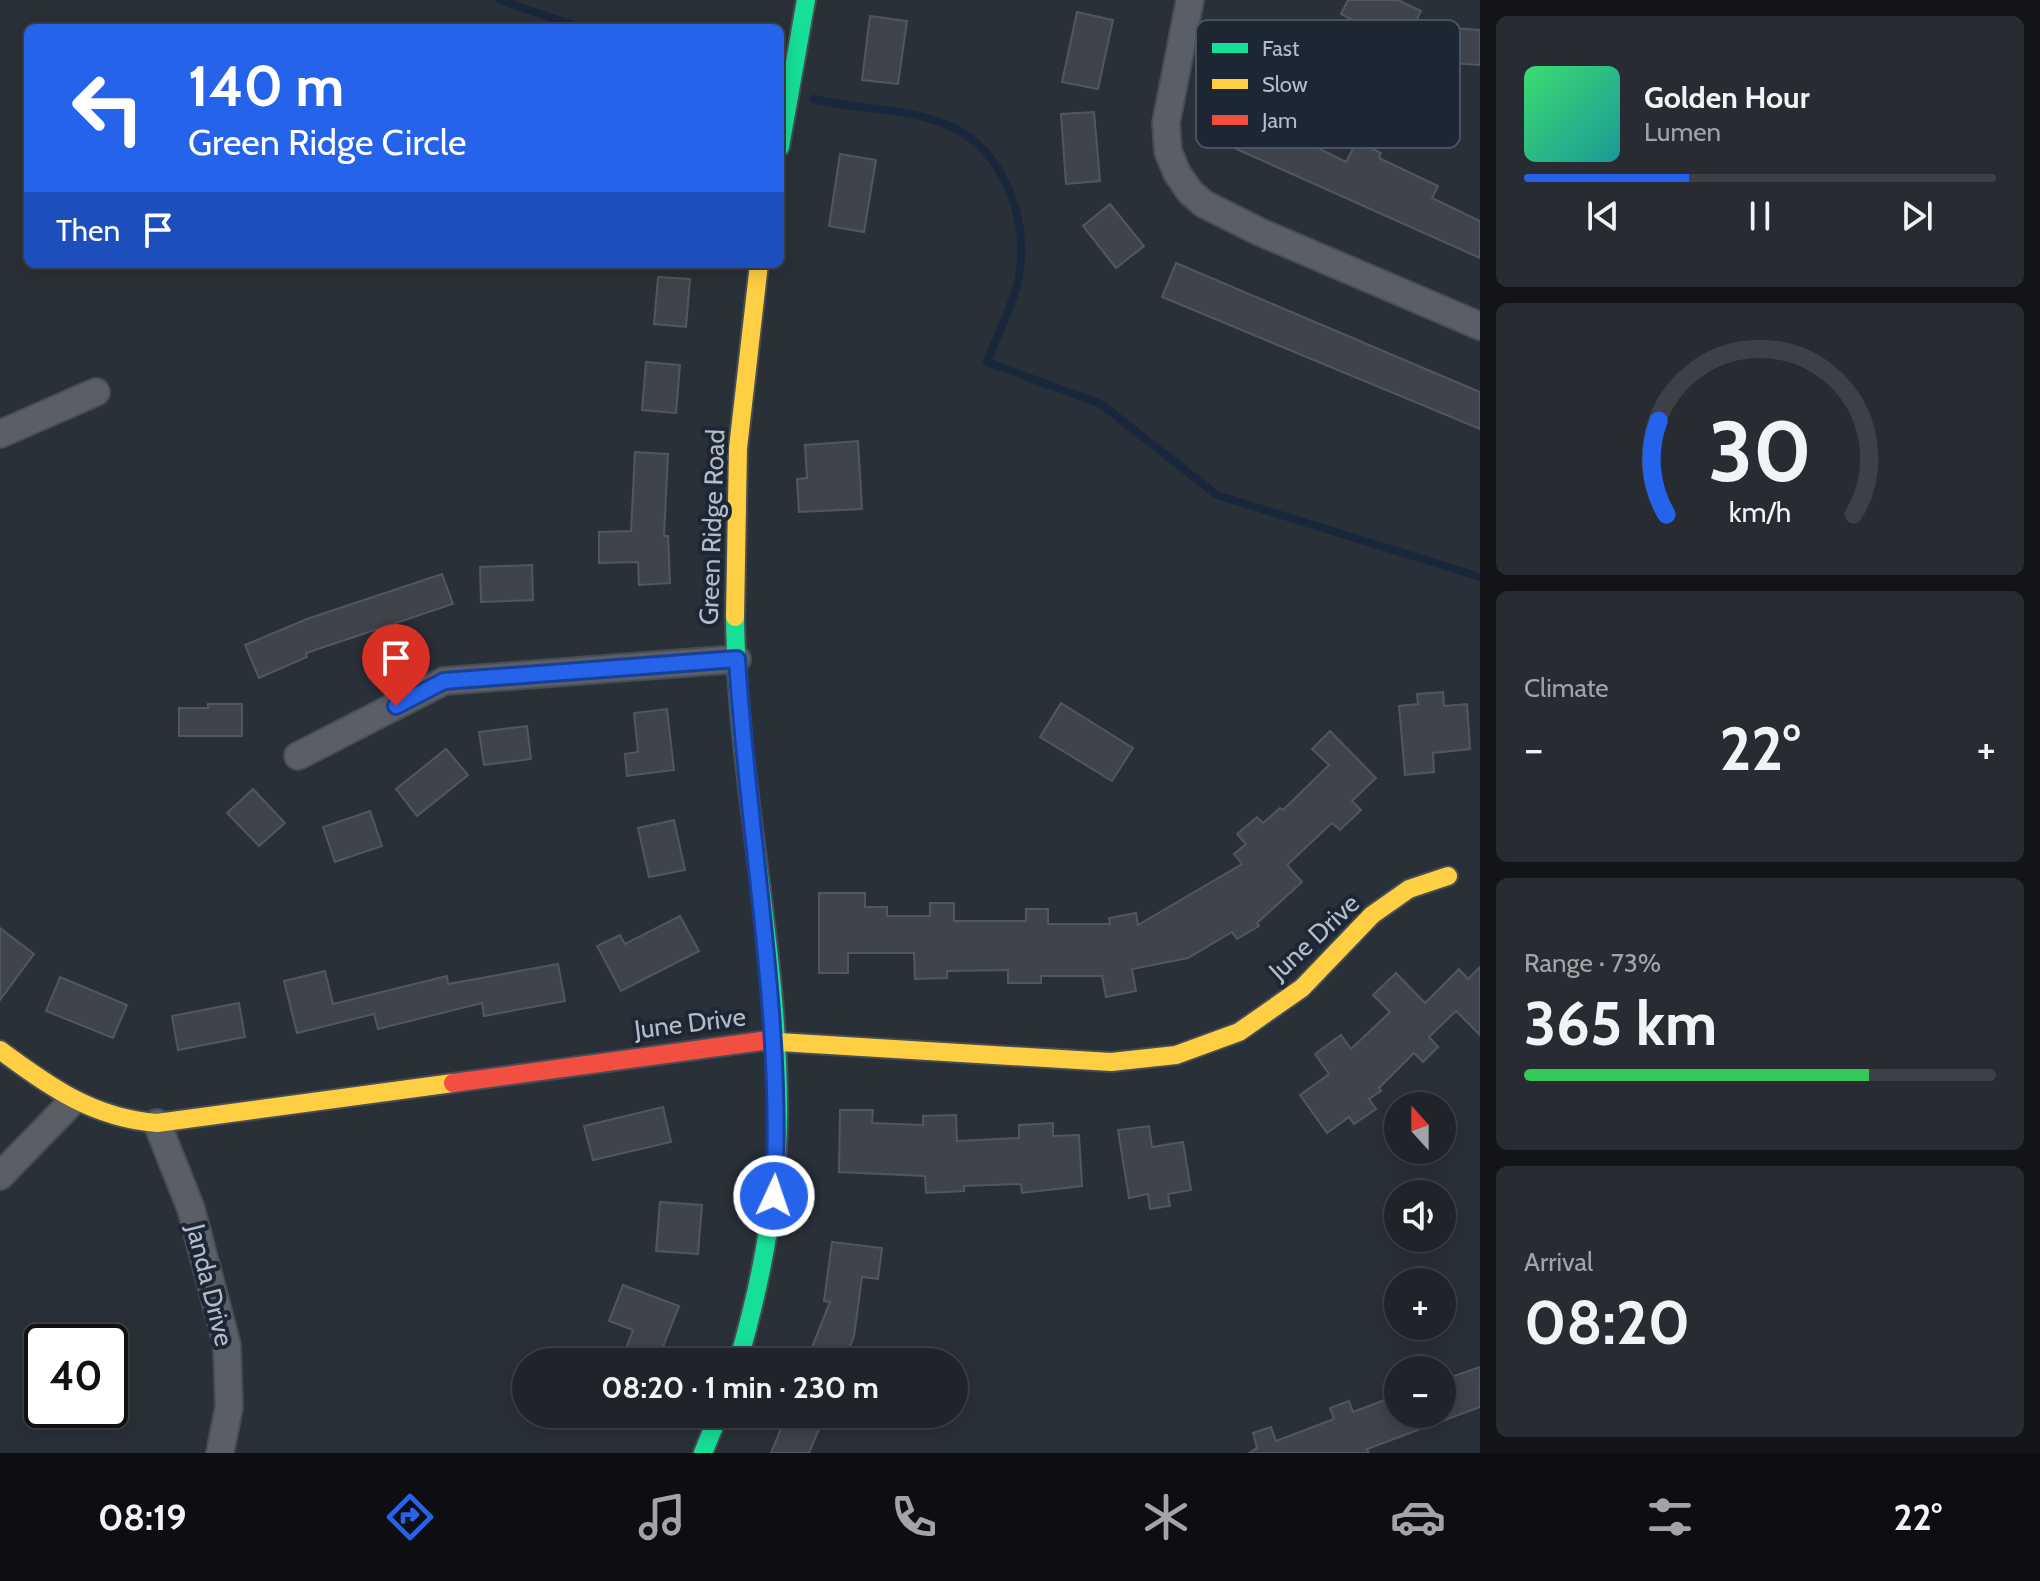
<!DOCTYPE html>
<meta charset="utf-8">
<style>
body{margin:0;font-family:Cabin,sans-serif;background:#282c32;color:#f1f3f6;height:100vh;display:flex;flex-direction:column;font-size:30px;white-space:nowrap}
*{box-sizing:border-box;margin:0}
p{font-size:26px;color:#a2a4a8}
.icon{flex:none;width:44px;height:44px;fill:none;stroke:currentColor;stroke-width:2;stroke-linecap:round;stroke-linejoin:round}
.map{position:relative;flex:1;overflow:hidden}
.details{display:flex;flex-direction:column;gap:16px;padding:16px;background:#121417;width:560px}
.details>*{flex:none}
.guide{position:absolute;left:24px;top:24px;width:760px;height:244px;border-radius:12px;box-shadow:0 4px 20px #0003,0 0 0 2px #3d4147;background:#2563eb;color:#fff;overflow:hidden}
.needle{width:52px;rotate:339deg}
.buttons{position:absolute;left:1384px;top:1092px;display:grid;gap:16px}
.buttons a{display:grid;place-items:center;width:72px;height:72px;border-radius:50%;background:#20242a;box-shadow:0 4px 20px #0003,0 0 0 2px #3d4147;font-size:40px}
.speed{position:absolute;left:24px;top:1324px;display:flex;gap:16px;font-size:40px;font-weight:700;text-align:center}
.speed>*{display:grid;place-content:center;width:104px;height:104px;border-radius:50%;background:#20242a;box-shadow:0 4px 20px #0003,0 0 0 2px #3d4147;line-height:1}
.speed .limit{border:4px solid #111;border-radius:12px;background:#fff;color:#111}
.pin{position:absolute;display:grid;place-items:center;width:68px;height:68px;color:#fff;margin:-82px -34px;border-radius:50% 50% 50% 0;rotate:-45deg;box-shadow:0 0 8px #0007}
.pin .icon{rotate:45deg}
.me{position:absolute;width:88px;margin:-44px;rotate:3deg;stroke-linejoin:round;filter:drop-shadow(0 0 6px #0008)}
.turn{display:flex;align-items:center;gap:28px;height:168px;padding:0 32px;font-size:36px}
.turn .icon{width:104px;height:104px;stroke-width:2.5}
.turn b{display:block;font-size:56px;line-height:68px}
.then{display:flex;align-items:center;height:76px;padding:0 32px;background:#0003;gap:16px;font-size:30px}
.big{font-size:60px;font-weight:700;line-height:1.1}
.details .widget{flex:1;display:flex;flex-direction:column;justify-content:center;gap:12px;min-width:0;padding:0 28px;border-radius:12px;background:#282c32}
.details .dial{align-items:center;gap:0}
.dial svg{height:208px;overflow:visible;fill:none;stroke:#3d4147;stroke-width:7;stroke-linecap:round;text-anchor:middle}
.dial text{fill:#f1f3f6;stroke:none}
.song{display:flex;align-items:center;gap:24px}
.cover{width:96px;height:96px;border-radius:12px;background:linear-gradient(135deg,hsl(140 70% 55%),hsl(180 70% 35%))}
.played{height:8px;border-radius:4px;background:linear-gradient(90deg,#2563eb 35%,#3d4147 35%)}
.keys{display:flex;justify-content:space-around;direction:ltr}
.heat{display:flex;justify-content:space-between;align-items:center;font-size:44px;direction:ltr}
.charge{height:12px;border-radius:6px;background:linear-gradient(90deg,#34c759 73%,#3d4147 0)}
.trip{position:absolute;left:512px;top:1348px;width:456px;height:80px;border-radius:40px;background:#20242a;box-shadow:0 4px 20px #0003,0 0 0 2px #3d4147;font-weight:700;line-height:80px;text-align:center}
.tab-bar{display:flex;height:128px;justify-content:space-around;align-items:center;background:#0d0e11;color:#a2a4a8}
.tab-bar .icon{width:56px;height:56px}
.tab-bar .on{color:#2563eb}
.tab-bar b{font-size:36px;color:#f1f3f6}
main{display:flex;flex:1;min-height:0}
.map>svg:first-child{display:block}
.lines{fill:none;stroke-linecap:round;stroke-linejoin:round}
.stream{stroke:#19273c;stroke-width:8}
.building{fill:#3f444c;stroke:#52575f;stroke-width:2}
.street-casing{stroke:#484c55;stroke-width:30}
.fast-casing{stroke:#484c55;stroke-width:22}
.slow-casing{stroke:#484c55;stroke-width:22}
.jam-casing{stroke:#484c55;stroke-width:22}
.street{stroke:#5a5e66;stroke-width:26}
.fast{stroke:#16e098;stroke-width:18}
.slow{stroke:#ffcf43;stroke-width:18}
.jam{stroke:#f24e42;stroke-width:18}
.route-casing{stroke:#184099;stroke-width:20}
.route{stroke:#2563eb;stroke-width:14}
.labels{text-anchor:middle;stroke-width:8;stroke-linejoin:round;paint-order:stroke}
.street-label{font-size:26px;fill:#b4bcc9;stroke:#1d2633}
.key{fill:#1d2633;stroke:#4a5360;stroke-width:2}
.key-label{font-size:22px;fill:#b4bcc9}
</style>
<main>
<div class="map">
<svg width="1480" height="1453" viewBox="0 0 1480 1453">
<rect width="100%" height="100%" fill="#2a3038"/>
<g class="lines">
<g class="stream">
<polyline points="500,0 581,28"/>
<path d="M814 99C857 110 903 107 945 124 1001 146 1027 212 1020 270 1017 297 997 335 987 362L1101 404 1217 495 1480 577"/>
</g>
</g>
<g class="building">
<polygon points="1348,0 1398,0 1421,11 1399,55 1381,46 1386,37 1341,14"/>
<polygon points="1077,12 1113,20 1098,89 1062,82"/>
<polygon points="870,16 907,21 898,84 862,80"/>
<polygon points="1453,28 1480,30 1480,65 1451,63"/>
<polygon points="1240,109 1346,162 1357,141 1381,153 1379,158 1438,186 1432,198 1480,221 1480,258 1223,143"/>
<polygon points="1094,112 1100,181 1066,184 1061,114"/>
<polygon points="840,154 876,160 864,232 829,226"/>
<polygon points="1110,204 1144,246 1116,268 1083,226"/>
<polygon points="1176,263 1480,392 1480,429 1162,297"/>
<polygon points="658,277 690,279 686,327 654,324"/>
<polygon points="646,362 680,365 676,413 642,410"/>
<polygon points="858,441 862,509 799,512 797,479 807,478 805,445"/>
<polygon points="635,452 668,454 664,536 668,536 670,583 639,585 638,562 599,563 599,532 631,531"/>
<polygon points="532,565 533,600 481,602 480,567"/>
<polygon points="442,574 453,604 306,653 307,657 259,678 245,645 307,619"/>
<polygon points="1443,692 1444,706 1467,704 1470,749 1433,753 1434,772 1405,775 1399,706 1418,704 1417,694"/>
<polygon points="1061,703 1133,748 1112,781 1040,737"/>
<polygon points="208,704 242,704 242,736 179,736 179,708 208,708"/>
<polygon points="667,709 674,770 627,776 625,754 638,752 634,713"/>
<polygon points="527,726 531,759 484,765 479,732"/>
<polygon points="1330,731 1376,778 1352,801 1361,810 1340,830 1332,823 1287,865 1302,882 1257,923 1259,926 1237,939 1232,932 1188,958 1132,969 1136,991 1106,997 1102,976 1041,976 1041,983 1008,983 1008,970 947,971 947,978 915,979 914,953 848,953 848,973 819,973 819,893 865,893 865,907 887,907 887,916 930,916 930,903 954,903 954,921 1026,921 1026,909 1048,909 1048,924 1110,924 1109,918 1136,913 1138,925 1242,864 1234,854 1246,844 1237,834 1257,817 1263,823 1280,808 1283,810 1329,765 1312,749"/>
<polygon points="446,749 468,775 417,816 396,789"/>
<polygon points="253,789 285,823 259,846 227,813"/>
<polygon points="370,811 382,846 335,862 323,827"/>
<polygon points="674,820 685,870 649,877 638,828"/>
<polygon points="680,916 699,951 621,991 597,946 620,935 625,944"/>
<polygon points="0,928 34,954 0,1000"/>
<polygon points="558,964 565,1001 484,1016 482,1003 378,1029 374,1014 297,1033 284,981 325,971 333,1004 447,976 448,984"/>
<polygon points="1480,967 1480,1035 1456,1011 1429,1037 1438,1047 1423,1062 1414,1053 1379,1088 1381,1091 1369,1099 1376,1109 1354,1124 1349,1117 1327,1133 1300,1095 1329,1074 1315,1054 1341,1035 1351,1049 1390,1012 1373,995 1396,973 1425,1003 1459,969 1468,979"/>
<polygon points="60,977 127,1005 113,1038 46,1011"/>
<polygon points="239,1003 245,1037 178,1050 172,1016"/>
<polygon points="663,1107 671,1142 593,1160 584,1126"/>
<polygon points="840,1110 873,1110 872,1123 923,1125 923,1116 956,1115 957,1141 1019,1138 1019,1125 1053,1123 1053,1136 1079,1135 1082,1186 1022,1193 1021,1184 964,1186 964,1191 926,1193 925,1176 839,1172"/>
<polygon points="1149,1126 1152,1147 1183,1142 1191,1190 1168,1194 1170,1206 1150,1209 1148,1194 1129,1198 1118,1130"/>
<polygon points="660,1202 702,1205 698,1254 656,1251"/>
<polygon points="832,1242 882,1248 878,1279 862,1277 854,1336 844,1362 806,1362 830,1302 824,1301"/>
<polygon points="623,1285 679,1306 657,1362 621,1362 633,1330 609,1321"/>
<polygon points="1480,1367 1480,1407 1367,1449 1369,1453 1249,1453 1257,1448 1253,1433 1271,1427 1276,1441 1334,1419 1330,1408 1349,1401 1353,1412 1398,1395 1398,1414 1442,1414 1442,1380"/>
<polygon points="786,1416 819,1429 809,1453 771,1453"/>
</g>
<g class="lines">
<defs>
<g id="street">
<polyline points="1190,0 1166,123 1168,151 1177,173 1190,192 1204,204 1260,232 1480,326"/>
<polyline points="0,434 96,392"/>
<polyline points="298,756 444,681 737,659"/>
<polyline points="157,1123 191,1209 227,1345 229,1407 220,1453"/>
<polyline points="0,1176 71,1103"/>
</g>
<g id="fast">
<polyline points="780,147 806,0"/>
<path d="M735 617C737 783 779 946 778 1111 778 1197 762 1280 738 1362"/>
<polyline points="703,1453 719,1414"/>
</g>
<g id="slow">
<polyline points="735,617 738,448 759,264"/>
<polyline points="762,1041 1111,1062 1176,1055 1239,1032 1302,988 1372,915 1409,889 1448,876"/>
<path d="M0 1050C50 1087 93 1118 157 1123L453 1083"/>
</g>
<polyline id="jam" points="453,1083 762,1041"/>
</defs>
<use href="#street" class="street-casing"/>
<use href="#fast" class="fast-casing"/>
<use href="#slow" class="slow-casing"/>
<use href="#jam" class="jam-casing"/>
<use href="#street" class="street"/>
<use href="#fast" class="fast"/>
<use href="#slow" class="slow"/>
<use href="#jam" class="jam"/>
</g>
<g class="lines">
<defs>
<path id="route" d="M396 706 444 681 737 659C748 839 784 1016 774 1196"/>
</defs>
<use href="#route" class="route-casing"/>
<use href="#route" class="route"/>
</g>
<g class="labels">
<g class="street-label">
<text transform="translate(712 527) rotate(-88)" y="9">Green Ridge Road</text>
<text transform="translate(1314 937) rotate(-43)" y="9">June Drive</text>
<text transform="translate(690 1023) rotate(-7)" y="9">June Drive</text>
<text transform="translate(210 1285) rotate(76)" y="9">Janda Drive</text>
</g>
</g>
<rect x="1196" y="20" width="264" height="128" rx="12" class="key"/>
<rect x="1212" y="43" width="36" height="10" fill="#16e098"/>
<rect x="1212" y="79" width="36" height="10" fill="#ffcf43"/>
<rect x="1212" y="115" width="36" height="10" fill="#f24e42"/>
<g class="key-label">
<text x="1262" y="56">Fast</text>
<text x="1262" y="92">Slow</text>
<text x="1262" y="128">Jam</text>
</g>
</svg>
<div class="buttons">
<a><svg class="needle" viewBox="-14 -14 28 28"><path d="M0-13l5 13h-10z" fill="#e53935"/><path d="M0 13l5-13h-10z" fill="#a2a4a8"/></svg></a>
<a><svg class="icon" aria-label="sound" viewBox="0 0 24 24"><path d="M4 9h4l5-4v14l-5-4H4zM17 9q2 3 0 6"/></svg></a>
<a>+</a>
<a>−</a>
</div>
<div class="speed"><div class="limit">40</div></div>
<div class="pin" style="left:396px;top:706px;background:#d93025"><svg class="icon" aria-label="arrive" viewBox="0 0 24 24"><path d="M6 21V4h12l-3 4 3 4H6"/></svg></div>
<svg class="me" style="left:774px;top:1196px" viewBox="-20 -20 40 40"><circle r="17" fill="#2563eb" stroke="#fff" stroke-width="3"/><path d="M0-11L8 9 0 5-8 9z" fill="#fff"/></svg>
<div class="trip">08:20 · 1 min · 230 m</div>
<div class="guide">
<div class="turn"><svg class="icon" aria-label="left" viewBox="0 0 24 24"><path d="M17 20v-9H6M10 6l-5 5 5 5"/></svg><div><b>140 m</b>Green Ridge Circle</div></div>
<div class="then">Then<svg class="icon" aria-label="arrive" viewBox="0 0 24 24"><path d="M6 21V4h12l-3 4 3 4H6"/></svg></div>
</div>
</div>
<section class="details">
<div class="widget">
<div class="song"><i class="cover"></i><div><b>Golden Hour</b><p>Lumen</p></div></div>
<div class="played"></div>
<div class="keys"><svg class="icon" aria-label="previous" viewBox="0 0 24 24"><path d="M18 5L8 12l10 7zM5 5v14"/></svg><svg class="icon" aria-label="pause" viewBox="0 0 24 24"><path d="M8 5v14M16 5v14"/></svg><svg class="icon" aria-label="next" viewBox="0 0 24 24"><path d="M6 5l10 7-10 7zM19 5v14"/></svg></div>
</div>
<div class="widget dial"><svg viewBox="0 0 100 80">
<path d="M14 69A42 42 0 1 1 86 69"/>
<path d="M14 69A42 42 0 0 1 11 33" stroke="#2563eb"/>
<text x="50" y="56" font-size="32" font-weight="700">30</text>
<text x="50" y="72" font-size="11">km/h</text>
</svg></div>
<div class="widget"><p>Climate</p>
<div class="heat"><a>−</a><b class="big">22°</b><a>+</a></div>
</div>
<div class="widget"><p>Range · 73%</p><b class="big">365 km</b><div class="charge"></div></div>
<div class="widget"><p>Arrival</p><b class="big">08:20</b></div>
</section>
</main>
<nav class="tab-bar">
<b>08:19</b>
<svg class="icon on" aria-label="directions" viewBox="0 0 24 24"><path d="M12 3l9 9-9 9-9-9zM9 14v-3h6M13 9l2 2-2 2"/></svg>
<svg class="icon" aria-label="music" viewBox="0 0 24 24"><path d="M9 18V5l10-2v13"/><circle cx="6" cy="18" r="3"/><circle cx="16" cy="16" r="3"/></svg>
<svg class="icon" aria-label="phone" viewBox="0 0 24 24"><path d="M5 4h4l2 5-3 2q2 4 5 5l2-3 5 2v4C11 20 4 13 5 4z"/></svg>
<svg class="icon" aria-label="climate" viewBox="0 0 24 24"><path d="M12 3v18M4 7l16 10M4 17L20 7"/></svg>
<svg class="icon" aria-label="car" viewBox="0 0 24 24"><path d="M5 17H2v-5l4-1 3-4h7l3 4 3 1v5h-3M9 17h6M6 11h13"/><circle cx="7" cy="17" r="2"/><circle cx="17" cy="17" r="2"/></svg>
<svg class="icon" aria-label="filters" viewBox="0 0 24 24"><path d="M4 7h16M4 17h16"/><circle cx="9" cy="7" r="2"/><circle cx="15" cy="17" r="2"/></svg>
<b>22°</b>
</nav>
